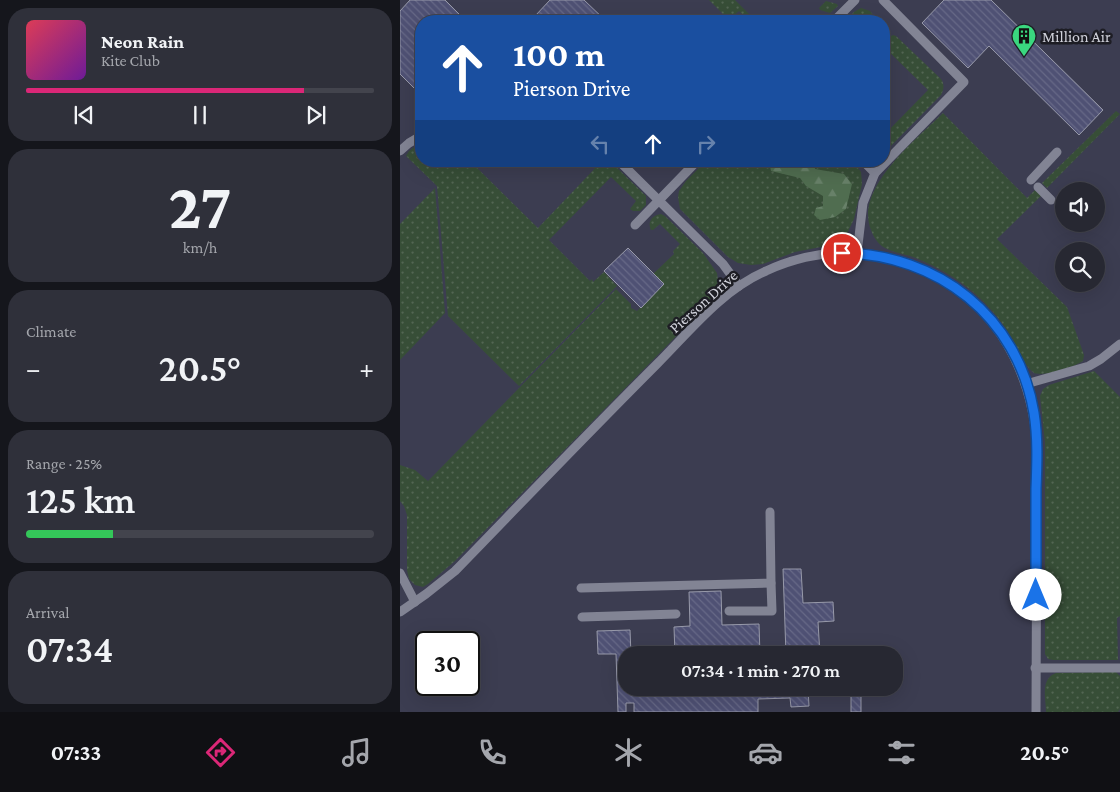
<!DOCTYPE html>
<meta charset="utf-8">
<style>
body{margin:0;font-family:"Crimson Pro",serif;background:#2f303a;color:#f1f3f6;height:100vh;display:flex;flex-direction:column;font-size:19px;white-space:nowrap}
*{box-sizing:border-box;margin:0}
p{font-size:16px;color:#a4a6ac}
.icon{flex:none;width:28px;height:28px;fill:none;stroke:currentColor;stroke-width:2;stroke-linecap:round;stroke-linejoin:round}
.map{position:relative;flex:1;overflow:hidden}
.details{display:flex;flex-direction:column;gap:8px;padding:8px;background:#15161c;width:400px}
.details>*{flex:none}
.top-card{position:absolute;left:15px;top:15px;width:475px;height:152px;border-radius:20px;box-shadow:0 5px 20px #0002,0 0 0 1px #43444d;background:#1a4fa0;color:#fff;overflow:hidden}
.fabs{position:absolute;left:655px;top:182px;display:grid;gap:10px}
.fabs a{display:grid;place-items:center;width:50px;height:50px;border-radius:50%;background:#272832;box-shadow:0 5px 20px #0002,0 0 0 1px #43444d;font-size:25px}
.speed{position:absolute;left:15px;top:631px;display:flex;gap:10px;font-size:25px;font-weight:700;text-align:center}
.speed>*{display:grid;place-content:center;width:65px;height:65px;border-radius:50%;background:#272832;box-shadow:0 5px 20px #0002,0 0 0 1px #43444d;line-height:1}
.speed .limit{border:2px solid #111;border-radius:8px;background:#fff;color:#111}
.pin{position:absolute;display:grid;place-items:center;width:42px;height:42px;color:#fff;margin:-21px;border:2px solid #fff;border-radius:50%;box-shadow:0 1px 5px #0007}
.me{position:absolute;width:55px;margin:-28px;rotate:0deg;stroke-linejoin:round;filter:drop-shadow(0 0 4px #0008)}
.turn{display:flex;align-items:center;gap:18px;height:105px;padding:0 15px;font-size:22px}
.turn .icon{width:65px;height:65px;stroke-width:2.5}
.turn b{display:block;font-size:35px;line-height:42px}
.lanes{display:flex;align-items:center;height:48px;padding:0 15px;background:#0003;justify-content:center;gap:25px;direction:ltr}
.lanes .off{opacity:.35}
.big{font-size:38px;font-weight:600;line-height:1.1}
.details .widget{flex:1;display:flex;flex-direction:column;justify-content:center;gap:8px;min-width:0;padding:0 18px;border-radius:20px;background:#2f303a}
.details .dial{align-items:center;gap:0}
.dial b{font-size:65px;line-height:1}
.song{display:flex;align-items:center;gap:15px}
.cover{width:60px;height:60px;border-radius:8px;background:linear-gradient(135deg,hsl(350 70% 55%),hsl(280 70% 35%))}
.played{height:5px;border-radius:2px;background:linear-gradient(90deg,#db2777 80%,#43444d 80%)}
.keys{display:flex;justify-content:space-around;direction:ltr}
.heat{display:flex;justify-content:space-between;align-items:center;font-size:28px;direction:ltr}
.charge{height:8px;border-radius:4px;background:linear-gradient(90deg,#34c759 25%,#43444d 0)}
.trip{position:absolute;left:218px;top:646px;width:285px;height:50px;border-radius:20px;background:#272832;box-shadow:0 5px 20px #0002,0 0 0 1px #43444d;font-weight:600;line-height:50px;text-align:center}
.tab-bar{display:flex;height:80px;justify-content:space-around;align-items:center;background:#101014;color:#a4a6ac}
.tab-bar .icon{width:35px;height:35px}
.tab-bar .selected{color:#db2777}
.tab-bar b{font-size:22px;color:#f1f3f6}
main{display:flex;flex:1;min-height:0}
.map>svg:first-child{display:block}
.built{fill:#3c3d51;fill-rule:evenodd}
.grass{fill:url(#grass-dots)}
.forest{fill:url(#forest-firs)}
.building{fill:url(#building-back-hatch);stroke:#989aaa}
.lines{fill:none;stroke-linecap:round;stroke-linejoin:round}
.minor{stroke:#828494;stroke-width:9}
.route-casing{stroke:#114b97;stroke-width:12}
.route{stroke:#1a73e8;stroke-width:9}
.labels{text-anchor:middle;stroke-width:5;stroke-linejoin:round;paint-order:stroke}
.poi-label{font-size:16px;fill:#d0d1da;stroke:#1d1d24;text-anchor:start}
.street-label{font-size:16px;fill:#d0d1da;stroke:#1d1d24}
</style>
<main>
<section class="details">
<div class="widget">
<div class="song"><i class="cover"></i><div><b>Neon Rain</b><p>Kite Club</p></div></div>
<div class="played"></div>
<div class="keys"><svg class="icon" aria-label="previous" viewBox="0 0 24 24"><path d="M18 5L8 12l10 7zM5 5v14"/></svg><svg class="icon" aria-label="pause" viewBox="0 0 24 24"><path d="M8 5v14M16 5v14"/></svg><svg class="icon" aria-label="next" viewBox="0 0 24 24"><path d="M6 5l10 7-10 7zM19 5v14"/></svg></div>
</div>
<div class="widget dial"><b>27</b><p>km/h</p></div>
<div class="widget"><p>Climate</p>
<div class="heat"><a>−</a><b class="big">20.5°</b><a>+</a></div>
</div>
<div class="widget"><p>Range · 25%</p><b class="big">125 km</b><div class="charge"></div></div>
<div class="widget"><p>Arrival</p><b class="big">07:34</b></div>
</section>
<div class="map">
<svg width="720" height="712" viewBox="0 0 720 712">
<defs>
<pattern id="grass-dots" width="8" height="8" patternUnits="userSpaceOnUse" patternTransform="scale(1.25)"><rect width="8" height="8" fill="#374e37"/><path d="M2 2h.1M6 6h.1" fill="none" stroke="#536653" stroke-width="1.8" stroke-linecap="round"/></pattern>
<pattern id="forest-firs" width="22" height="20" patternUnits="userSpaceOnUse" patternTransform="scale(1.25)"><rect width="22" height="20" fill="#506d50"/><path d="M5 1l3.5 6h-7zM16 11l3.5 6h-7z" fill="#688169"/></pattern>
<pattern id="building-back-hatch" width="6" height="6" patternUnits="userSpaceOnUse" patternTransform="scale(1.25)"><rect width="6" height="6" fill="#4f5174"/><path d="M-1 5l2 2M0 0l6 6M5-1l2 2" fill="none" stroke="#676987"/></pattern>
</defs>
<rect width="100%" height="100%" fill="#343543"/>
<path class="built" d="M0 0H720V712H0ZM21 21H484V161H21ZM664 191H696V224H664ZM664 251H696V284H664ZM26 642H69V685H26ZM226 655H494V688H226Z"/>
<g class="grass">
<polygon points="309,0 335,0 356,21 349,21 339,11 329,20"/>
<polygon points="426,1 437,4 438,6 430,13 420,10 419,8"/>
<polygon points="461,8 470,11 478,21 445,21 454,12"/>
<path d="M493 35 496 36 540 78C545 83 544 90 541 95L484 153V135L528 90 484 47 486 39Z"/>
<polygon points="716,111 720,114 647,188 642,183"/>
<path d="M543 113 627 198 635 190 642 195 597 239 667 307 684 355 683 361C674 367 645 377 634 373 623 365 618 346 610 335 599 317 584 300 567 287 550 274 530 263 510 256 502 254 493 252 485 248 478 244 474 238 471 230 454 188 517 139 543 113Z"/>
<polygon points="21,142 21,161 70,161 138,228 202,161 210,161 246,196 246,205 240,211 233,211 230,209 236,201 211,177 149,240 190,281 192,279 193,282 204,272 217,286 119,386 48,316 37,186 6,156 9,151"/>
<polygon points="306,161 453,161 461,172 462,184 454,219 446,236 431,245 395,252 363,264 351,265 338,263 328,257 280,209 278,197 279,191 286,181"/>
<polygon points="35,188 45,313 0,360 0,224"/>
<path d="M261 214 265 216 303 253 317 273 318 280 315 293 298 314 55 561 28 584 23 587 15 585 9 579 7 570V515L4 506 0 501V465L15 470 28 481 216 289 231 304V308L237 311 263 285 253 274 274 254 273 251 280 244 260 224 253 230H251C247 222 252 215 261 214Z"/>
<polygon points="694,371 720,397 720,616 717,618 718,660 653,660 648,659 645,654 645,442 640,396 643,389 649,385"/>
<path d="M716 672 720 676V709L718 712H646C646 697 640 679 656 673Z"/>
</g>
<polygon class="forest" points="369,161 414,161 415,169 444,174 452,184 446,209 435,217 420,220 414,215 416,208 423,206 423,196 406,186 400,178 371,171"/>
<g class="building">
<polygon points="10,0 45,0 66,21 21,21 21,95 0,74 0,11"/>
<polygon points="150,0 184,0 206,21 140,21 135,16"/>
<polygon points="544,0 591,0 703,110 679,135 589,46 568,68 522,23"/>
<polygon points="228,248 264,284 241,308 204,271"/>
<polygon points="383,569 401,569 403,603 433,602 434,621 418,622 420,655 386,655"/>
<polygon points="321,591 322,625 359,624 360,655 275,655 274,627 290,626 289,592"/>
<polygon points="230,630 231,655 226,655 226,688 408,688 409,706 391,707 390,698 358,699 358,712 234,712 234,703 226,703 226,712 218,712 216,654 198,654 197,631"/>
<rect x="451" y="695" width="10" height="17"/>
</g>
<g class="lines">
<g class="minor">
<polyline points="434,21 455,0"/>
<polyline points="0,151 9,143 21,136"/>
<polyline points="219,161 323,264 339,286"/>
<polyline points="475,173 564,82 483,0"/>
<polyline points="631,180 657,152"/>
<polyline points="638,187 651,200"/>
<polyline points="235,225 297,161"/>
<polyline points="457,253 463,203 475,173 463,161"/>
<polyline points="626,384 689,366 701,359 720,344"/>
<polyline points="0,573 15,602"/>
<polyline points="181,588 371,583 370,512"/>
<polyline points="329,611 372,611 371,583"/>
<path d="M0 612 26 594 55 571C122 502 189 432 257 364 290 331 322 290 366 271 426 243 496 248 551 285 607 322 634 385 637 450L636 712"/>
<polyline points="182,617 276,614"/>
<polyline points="635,668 720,668"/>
</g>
</g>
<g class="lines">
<defs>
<path id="route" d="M442 253C538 254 618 317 634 413 638 438 637 464 636 489 636 524 636 560 636 595"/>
</defs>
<use href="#route" class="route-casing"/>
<use href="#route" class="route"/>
</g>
<defs>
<symbol id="building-pin" viewBox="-11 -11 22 30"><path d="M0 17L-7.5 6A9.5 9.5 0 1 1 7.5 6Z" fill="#3ad77f" stroke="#1d1d24"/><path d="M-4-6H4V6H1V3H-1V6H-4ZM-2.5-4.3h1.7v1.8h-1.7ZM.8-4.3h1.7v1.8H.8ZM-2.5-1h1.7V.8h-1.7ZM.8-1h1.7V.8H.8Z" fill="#111"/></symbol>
</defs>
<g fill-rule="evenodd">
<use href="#building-pin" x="610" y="22" width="28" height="38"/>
</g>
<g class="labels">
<g class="poi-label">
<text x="642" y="42">Million Air</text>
</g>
<g class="street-label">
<text transform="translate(303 301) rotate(-42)" y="6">Pierson Drive</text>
</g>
</g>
</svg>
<div class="fabs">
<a><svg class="icon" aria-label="sound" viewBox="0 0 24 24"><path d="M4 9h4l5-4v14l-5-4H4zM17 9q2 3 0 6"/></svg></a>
<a><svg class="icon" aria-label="search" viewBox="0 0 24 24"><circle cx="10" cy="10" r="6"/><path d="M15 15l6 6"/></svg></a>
</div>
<div class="speed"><div class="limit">30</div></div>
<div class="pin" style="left:442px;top:253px;background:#d93025"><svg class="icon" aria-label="arrive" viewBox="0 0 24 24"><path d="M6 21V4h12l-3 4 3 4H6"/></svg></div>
<svg class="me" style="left:636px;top:595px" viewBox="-20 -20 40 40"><circle r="19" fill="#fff"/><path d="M0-13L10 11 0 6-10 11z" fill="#1a73e8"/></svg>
<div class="trip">07:34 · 1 min · 270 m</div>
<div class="top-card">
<div class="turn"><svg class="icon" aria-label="ahead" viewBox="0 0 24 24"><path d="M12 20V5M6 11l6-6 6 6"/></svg><div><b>100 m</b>Pierson Drive</div></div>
<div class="lanes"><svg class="icon off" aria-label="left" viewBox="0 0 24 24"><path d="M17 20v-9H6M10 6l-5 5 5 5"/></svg><svg class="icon" aria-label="ahead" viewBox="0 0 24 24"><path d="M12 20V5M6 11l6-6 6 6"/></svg><svg class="icon off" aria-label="right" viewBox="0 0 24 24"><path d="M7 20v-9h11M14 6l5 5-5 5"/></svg></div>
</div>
</div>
</main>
<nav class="tab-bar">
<b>07:33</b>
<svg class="icon selected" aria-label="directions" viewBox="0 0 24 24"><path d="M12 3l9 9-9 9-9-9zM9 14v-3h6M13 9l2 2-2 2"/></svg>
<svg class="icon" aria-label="music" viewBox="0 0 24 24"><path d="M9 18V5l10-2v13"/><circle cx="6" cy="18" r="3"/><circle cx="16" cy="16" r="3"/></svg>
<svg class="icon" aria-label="phone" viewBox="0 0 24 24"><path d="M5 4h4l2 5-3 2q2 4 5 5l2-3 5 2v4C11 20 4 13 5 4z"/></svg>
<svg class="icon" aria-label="climate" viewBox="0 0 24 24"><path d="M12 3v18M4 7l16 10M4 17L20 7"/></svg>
<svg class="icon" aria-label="car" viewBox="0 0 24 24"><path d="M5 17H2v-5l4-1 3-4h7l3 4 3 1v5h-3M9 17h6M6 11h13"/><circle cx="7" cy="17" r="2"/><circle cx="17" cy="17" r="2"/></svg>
<svg class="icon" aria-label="filters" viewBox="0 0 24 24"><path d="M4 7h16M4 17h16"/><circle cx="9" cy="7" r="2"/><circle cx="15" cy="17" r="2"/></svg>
<b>20.5°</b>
</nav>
